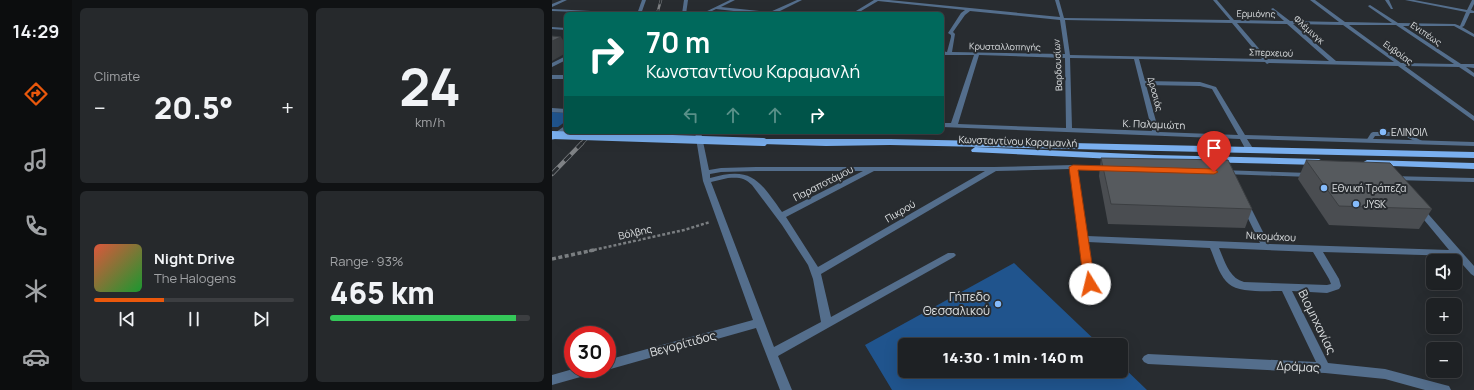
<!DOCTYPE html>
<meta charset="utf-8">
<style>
body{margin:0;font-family:Manrope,sans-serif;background:#26292c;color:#f1f3f6;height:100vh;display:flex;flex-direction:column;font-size:15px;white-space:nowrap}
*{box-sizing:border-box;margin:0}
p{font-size:13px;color:#a1a3a6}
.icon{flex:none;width:22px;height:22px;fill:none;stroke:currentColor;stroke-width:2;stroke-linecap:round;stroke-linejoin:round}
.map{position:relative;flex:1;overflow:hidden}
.sheet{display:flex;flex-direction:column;gap:8px;padding:8px;background:#101214;width:480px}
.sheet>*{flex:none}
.guide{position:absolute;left:12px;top:12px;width:380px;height:122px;border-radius:6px;box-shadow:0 4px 16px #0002,0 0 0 1px #3c3e41;background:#00695c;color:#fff;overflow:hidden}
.tools{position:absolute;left:874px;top:254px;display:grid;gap:8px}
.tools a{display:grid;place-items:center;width:36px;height:36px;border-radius:6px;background:#1e2124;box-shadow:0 4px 16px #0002,0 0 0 1px #3c3e41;font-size:20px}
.speed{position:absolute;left:12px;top:326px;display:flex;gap:8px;font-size:20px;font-weight:700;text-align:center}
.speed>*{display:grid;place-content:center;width:52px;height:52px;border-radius:50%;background:#1e2124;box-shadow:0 4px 16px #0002,0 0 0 1px #3c3e41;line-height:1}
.speed .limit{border:6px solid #d22;background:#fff;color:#111}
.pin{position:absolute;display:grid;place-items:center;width:34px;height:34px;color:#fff;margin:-41px -17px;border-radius:50% 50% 50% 0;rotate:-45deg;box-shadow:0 0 4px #0007}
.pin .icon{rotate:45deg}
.me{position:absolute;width:44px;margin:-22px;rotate:351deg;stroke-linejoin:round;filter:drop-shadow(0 0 3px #0008)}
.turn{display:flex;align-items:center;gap:14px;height:84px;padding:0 16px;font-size:18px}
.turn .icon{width:52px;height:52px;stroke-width:2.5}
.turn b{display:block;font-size:28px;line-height:34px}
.lanes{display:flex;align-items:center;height:38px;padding:0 16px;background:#0003;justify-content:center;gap:20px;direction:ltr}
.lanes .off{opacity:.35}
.big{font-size:30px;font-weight:800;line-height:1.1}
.sheet .tile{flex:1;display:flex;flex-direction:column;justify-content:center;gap:6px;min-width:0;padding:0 14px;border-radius:6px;background:#26292c}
.sheet .dial{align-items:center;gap:0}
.dial b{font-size:52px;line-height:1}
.song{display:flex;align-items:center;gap:12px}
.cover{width:48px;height:48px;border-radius:6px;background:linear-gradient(135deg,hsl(10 70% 55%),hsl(130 70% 35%))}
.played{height:4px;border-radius:2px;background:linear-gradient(90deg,#ea580c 35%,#3c3e41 35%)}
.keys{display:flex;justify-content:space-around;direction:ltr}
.heat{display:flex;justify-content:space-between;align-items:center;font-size:22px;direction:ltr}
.charge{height:6px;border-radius:3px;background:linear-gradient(90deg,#34c759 93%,#3c3e41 0)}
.sheet .tiles{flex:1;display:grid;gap:8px;grid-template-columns:repeat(2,1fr)}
.trip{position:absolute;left:346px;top:338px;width:230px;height:40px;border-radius:6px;background:#1e2124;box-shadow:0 4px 16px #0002,0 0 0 1px #3c3e41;font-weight:800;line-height:40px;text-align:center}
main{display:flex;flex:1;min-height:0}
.dock{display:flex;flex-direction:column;width:72px;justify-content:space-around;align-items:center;background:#0c0d0e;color:#a1a3a6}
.dock .icon{width:28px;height:28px}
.dock .current{color:#ea580c}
.dock b{font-size:18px;color:#f1f3f6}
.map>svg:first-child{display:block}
.green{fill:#20548d}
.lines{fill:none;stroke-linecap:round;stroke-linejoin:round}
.path-far1{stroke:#7a7e81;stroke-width:2.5;stroke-dasharray:3 2;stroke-linecap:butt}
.path{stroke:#7a7e81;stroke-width:3.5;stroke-dasharray:4 2.5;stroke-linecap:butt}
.lane{fill:#546e8c;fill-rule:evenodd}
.street{fill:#546e8c;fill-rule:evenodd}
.primary{fill:#7aafee;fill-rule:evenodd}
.rail-far2-casing{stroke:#7f8285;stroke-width:2.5}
.rail-far1-casing{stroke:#7f8285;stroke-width:3.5}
.rail-casing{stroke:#7f8285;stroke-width:4.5}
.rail-far2{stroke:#282c30;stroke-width:1.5;stroke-dasharray:5;stroke-linecap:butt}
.rail-far1{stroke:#282c30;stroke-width:2.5;stroke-dasharray:7;stroke-linecap:butt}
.rail{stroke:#282c30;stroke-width:3;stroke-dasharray:9;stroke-linecap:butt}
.primary-bridge{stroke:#7aafee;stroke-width:8}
.wall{fill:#4a4d51}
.shaded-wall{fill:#3c3f42}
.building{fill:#565a5e;stroke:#3c3f42}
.route{fill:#ea580c;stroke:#983908}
.poi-dot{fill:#85bbfb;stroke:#282c30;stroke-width:1.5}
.labels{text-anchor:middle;stroke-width:4;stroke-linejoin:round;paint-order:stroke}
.far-street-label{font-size:9px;fill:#dde0e2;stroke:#282c30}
.street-label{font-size:10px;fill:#dde0e2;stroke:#282c30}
.poi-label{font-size:10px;fill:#dde0e2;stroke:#282c30;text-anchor:start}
.near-poi-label{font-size:12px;fill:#dde0e2;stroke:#282c30;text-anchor:end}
.near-street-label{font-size:12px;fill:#dde0e2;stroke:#282c30}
</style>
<main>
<nav class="dock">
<b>14:29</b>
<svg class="icon current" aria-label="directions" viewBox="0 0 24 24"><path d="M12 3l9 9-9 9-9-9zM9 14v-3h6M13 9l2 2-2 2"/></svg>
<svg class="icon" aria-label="music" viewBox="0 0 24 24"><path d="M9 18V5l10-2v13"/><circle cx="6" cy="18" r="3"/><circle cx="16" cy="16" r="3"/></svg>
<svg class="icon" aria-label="phone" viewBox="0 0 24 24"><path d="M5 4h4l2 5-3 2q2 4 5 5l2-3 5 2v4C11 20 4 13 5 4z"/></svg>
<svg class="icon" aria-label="climate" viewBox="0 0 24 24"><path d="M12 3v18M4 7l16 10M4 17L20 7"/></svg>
<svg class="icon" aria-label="car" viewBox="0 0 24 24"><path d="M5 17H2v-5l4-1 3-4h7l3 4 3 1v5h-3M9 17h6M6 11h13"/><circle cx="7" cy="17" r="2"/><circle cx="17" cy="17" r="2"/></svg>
</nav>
<section class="sheet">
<div class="tiles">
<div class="tile"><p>Climate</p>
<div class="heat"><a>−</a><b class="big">20.5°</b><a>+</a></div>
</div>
<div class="tile dial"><b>24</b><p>km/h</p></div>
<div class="tile">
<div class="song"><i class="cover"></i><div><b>Night Drive</b><p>The Halogens</p></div></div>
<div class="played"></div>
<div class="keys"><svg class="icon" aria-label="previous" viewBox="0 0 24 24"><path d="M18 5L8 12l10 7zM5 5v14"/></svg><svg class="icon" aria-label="pause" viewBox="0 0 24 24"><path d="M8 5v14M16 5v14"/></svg><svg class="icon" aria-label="next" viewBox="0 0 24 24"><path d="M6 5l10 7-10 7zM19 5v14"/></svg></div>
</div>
<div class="tile"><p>Range · 93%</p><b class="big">465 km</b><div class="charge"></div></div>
</div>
</section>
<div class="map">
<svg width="922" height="390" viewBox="0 0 922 390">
<rect width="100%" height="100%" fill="#282c30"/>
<g class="green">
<polygon points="0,112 14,113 14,121 6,127 0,127"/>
<polygon points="462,263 548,345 353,345 353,371 569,371 569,365 595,390 340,390 313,345"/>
</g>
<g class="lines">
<polyline class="path-far1" points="37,251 132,230 158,222"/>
<polyline class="path" points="0,259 42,250"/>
<polygon class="lane" points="821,132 853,132 872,142 871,143 867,143 852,136 823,136 819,142 815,142 814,141 819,133"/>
<g class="street">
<polygon points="10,0 15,0 0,7 0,4"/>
<polygon points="90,0 94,0 89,14 85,14"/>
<polygon points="132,0 136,0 134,14 130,14"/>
<polygon points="178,0 183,0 169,7 218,12 245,0 250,0 222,14 208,14 164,9 154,14 149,14"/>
<path d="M322 0H337L508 17 503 0H507L512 18 678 20 661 0H665L682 20 732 21 720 10 719 9 721 8 738 21 787 22 758 0H763L793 22 840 23 817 7 816 6 818 5 846 23 903 24 908 26 914 12 853 0H862L915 10 920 0H922V4L919 10 922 11V13H918L912 26 910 27 922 34V37L902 26H851L909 64H922V68L914 67 922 73V77L907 67 853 66 922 116V121L846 66 717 63 715 64 713 62 587 59 593 81 648 82 664 87 693 135 922 142V146L695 139 702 150 698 152H695L688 139 390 127V123H399L422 55H390V51L395 52 399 37V35L396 33 409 13 413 10 326 1 304 14H299ZM418 11 508 20 513 54 400 52 403 34 401 32 413 15ZM513 20 680 23 710 59 518 55ZM685 23 735 24 777 61 716 59ZM741 24 791 25 842 62 784 61ZM797 25H844L902 64 849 63ZM427 55 513 58 514 128 406 124ZM518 58 582 59 600 131 520 128ZM594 85 648 86 660 89 686 135 607 132Z"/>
<polygon points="833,0 837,0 841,9 839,9"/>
<polygon points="0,9 78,13 80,14 0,11"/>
<polygon points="0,27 14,28 14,30 0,29"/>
<polygon points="14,56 14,60 0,67 0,63"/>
<rect x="0" y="75" width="14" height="4"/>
<polygon points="0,108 14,109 14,113 0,112"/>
<polygon points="14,125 14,130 3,139 0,140 0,135"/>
<path d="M143 132H149L157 170 169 168 204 167H442L521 165 561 166 562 168 558 170 525 169 535 236 708 243 689 204 693 201 697 204 717 244 897 250 863 209 864 207H870L922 266V276L919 274 903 256 771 252 787 279 789 286 787 289 775 293 740 291 776 363 833 369 893 385 897 386 899 390H873L833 379 773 373 596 364 592 362 590 359 592 356 596 354 764 362 730 291C717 291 686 293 677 284 667 276 663 259 658 248L536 242 545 299 544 302 540 303 536 302 535 299 527 241 526 239 527 237 518 169 444 171 269 274 279 317 396 253H402L404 255 402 257 226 356 240 390H228L204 328 55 370 52 369H55V360L201 320 151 181ZM204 171H311L230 212C207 180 200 166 158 178V174L169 172ZM322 171H433L266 267 234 217ZM176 178C187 177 193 178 200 185L230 225 256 265 261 279 269 322 222 347 159 182ZM667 248 761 252 777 279 779 284 775 285 692 282C677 278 673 262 667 248Z"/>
<polygon points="668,170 758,173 762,175 758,177 671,174 667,172"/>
<polygon points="838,176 922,178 922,182 841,180 838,180 837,178"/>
<polygon points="21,369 45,369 43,373 39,374 0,385 0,375"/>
</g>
<g class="primary">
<polygon points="211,139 338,139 922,152 922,158 338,145 274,146 208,144 207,142 208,140"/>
<polygon points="423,147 603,155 767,159 772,162 767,165 603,161 420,152 419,150"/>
<polygon points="815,160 922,163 922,169 812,165 810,163"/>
</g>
<defs>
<polyline id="rail-far2" points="105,14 109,0"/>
<polyline id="rail-far1" points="29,144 41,132"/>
<polyline id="rail" points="0,174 30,143"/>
</defs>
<use href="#rail-far2" class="rail-far2-casing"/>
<use href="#rail-far1" class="rail-far1-casing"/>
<use href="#rail" class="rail-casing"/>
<use href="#rail-far2" class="rail-far2"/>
<use href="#rail-far1" class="rail-far1"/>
<use href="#rail" class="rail"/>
<polyline class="primary-bridge" points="0,135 211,142"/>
</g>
<g class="wall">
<polygon points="549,158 700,209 693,228 556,224 547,176"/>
<polygon points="754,160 880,209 867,229 777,225 746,179"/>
</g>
<polygon class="shaded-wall" points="9,37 14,45 14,53 0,61 0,41"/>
<g class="building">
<polygon points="0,36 9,37 0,41"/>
<polygon points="549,158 676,160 700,209 559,204"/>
<polygon points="754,160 838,163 880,209 787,206"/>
</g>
<polygon class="route" points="521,165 662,169 666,172 662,174 526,170 543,284 541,287 538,288 534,287 532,284 517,167"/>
<g class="poi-dot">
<circle cx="831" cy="132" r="4"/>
<circle cx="772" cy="188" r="4"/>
<circle cx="804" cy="204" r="4"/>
<circle cx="446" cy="304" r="4"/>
</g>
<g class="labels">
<g class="far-street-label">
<text transform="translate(704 14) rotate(1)" y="3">Ερμιόνης</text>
<text transform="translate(757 30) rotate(42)" y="3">Φλέμινγκ</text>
<text transform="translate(874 34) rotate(34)" y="3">Ενιπέως</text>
<text transform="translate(453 47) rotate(1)" y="3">Κρυσταλλοπηγής</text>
<text transform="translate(719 53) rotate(2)" y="3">Σπερχειού</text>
<text transform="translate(846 53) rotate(36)" y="3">Ευβοίας</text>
<text transform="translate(506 65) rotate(-93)" y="3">Βαρδουσίων</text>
<text transform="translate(603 94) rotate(75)" y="3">Δροσιάς</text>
</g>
<g class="street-label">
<text transform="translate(602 124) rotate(2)" y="4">Κ. Παλαμιώτη</text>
<text transform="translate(466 141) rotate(2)" y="4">Κωνσταντίνου Καραμανλή</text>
<text transform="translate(271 183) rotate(-27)" y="4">Παραποτάμου</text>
<text transform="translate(348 211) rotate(-30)" y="4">Πικρού</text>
<text transform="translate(83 232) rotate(-13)" y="4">Βόλβης</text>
<text transform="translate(719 236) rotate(3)" y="4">Νικομάχου</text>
</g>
<g class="poi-label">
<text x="839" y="136">ΕΛΙΝΟΙΛ</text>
<text x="780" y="192">Εθνική Τράπεζα</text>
<text x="812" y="208">JYSK</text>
</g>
<g class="near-poi-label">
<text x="438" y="301">Γήπεδο<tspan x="438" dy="14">Θεσσαλικού</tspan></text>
</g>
<g class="near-street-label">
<text transform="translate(765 322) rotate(64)" y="4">Βιομηχανίας</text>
<text transform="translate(131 344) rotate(-15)" y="4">Βεγορίτιδος</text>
<text transform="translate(746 367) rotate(3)" y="4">Δράμας</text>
</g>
</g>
</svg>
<div class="tools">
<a><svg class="icon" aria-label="sound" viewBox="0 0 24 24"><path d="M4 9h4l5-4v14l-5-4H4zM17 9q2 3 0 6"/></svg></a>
<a>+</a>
<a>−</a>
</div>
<div class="speed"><div class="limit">30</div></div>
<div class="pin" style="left:662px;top:172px;background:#d93025"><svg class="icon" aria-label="arrive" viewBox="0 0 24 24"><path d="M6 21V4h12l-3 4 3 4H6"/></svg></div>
<svg class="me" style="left:538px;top:284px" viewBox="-20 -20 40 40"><circle r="19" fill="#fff"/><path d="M0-13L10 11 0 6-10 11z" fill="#ea580c"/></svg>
<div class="trip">14:30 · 1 min · 140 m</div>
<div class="guide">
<div class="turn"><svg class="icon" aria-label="right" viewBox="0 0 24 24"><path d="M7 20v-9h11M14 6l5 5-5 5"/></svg><div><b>70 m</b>Κωνσταντίνου Καραμανλή</div></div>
<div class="lanes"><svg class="icon off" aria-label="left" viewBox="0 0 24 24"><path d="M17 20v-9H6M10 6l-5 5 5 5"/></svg><svg class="icon off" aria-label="ahead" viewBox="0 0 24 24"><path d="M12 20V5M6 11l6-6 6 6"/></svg><svg class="icon off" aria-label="ahead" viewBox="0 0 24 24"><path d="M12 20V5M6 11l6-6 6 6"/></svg><svg class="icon" aria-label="right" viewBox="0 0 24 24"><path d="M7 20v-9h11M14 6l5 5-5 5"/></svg></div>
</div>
</div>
</main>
